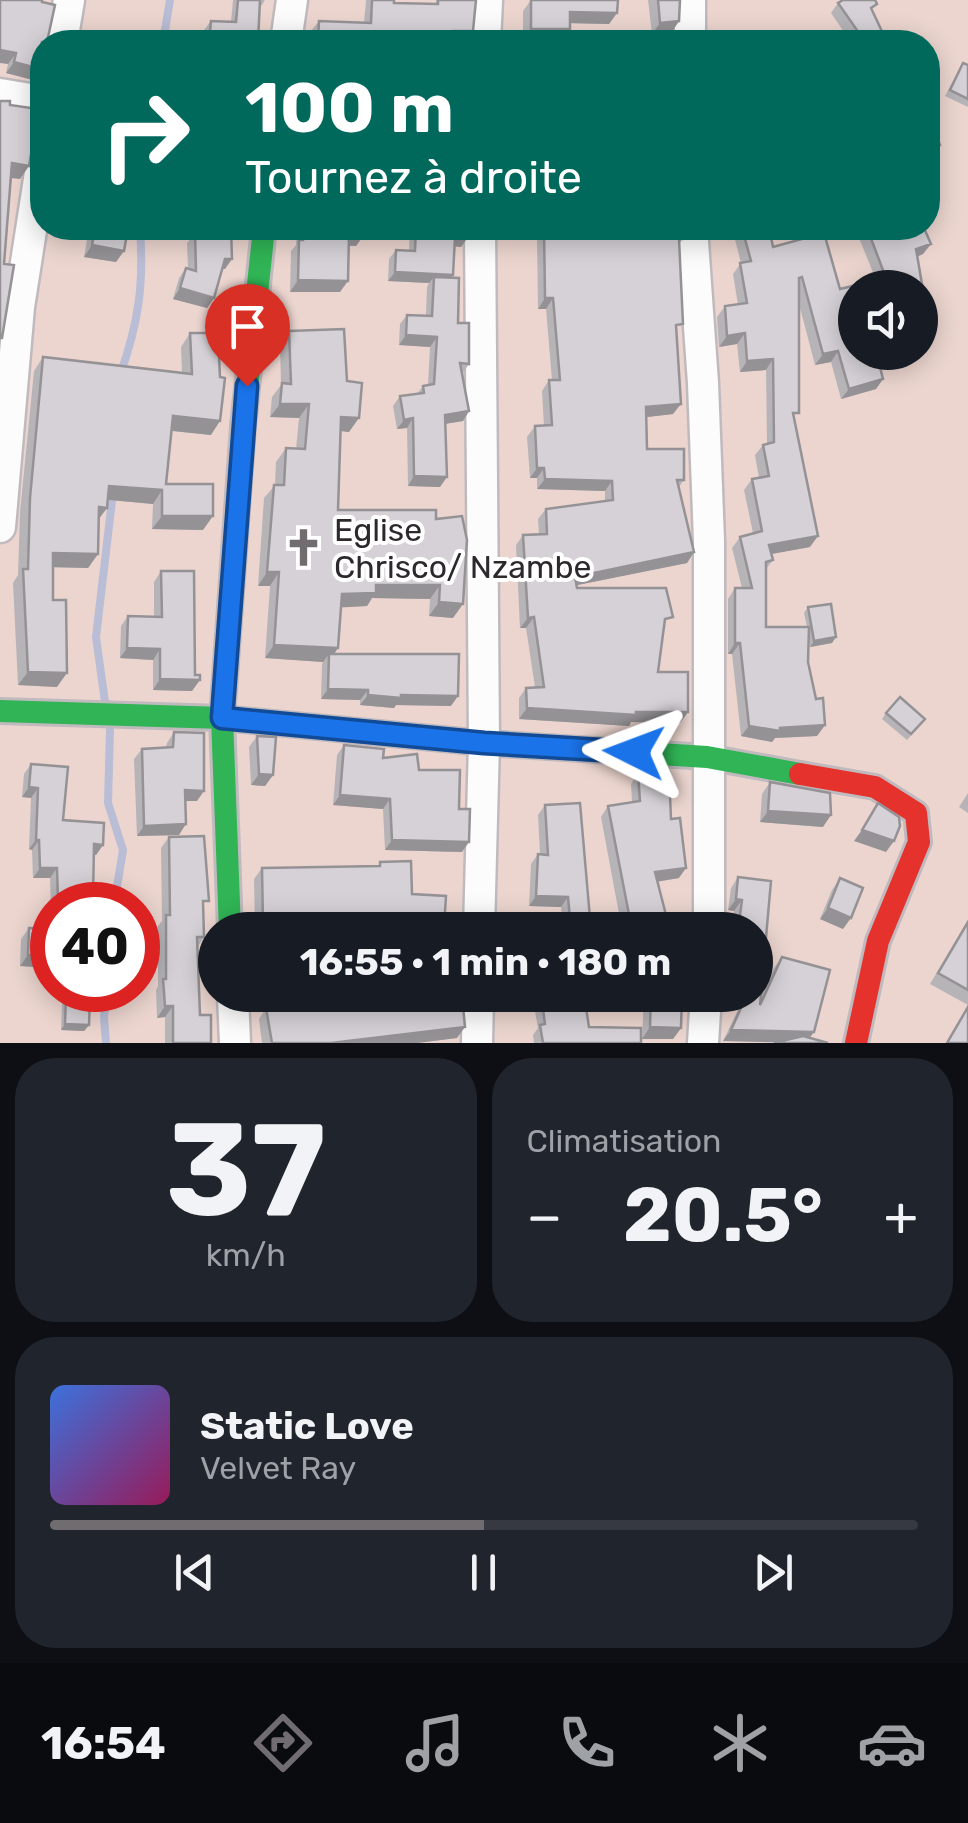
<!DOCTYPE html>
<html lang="fr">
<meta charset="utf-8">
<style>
body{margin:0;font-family:Rubik,sans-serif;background:#20242c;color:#f1f3f6;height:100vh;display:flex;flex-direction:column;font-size:38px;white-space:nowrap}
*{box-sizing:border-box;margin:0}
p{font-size:32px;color:#9ea1a6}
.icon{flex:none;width:55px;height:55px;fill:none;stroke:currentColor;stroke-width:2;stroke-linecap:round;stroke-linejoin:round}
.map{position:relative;height:1043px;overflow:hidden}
.details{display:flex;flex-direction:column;gap:15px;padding:15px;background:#0d0f14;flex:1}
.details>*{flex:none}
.guide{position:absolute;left:30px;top:30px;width:910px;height:210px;border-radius:40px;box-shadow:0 5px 25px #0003;background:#00695c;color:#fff;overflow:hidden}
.fabs{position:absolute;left:838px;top:270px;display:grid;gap:20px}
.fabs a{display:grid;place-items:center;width:100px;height:100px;border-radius:50%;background:#171b24;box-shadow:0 5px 25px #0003;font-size:50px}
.speed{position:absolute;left:30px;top:882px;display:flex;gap:20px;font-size:50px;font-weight:700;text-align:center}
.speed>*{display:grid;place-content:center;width:130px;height:130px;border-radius:50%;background:#171b24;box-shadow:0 5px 25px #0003;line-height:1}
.speed .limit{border:15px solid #d22;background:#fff;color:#111}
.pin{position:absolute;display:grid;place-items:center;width:85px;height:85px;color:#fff;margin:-102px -42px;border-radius:50% 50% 50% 0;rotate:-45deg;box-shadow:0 0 10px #0007}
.pin .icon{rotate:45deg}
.me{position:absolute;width:110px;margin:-55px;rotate:273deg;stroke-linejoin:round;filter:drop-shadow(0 0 8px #0008)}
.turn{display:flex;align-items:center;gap:35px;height:210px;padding:0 50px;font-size:45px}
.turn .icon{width:130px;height:130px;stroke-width:2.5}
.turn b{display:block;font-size:70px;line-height:85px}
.big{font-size:75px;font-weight:700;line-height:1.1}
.details .card{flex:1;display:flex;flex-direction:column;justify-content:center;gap:15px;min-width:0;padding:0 35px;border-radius:40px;background:#20242c}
.details .dial{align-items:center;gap:0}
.dial b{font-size:130px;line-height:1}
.song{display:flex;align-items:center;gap:30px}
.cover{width:120px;height:120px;border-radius:15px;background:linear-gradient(135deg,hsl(220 70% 55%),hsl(330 70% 35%))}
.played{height:10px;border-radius:5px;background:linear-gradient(90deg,#716c70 50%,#363941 50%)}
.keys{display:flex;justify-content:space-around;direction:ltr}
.heat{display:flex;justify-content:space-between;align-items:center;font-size:55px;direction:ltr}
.details .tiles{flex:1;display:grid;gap:15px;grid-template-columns:1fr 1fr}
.card:last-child{grid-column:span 2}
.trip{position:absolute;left:198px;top:912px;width:575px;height:100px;border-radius:50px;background:#171b24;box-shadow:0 5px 25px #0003;font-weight:700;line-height:100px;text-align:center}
.dock{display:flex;height:160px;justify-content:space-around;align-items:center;background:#090b0e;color:#9ea1a6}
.dock .icon{width:70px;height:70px}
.dock .current{color:#716c70}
.dock b{font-size:45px;color:#f1f3f6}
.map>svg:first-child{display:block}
.green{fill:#ecd5cf;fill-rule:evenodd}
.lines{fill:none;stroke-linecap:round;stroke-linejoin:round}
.stream{stroke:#b9bdd5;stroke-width:8}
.street-casing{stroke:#c0babe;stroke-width:35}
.fast-casing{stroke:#c0babe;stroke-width:28}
.jam-casing{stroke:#c0babe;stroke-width:28}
.street{stroke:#fdfcfc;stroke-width:30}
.fast{stroke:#30b455;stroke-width:22}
.jam{stroke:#e5322d;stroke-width:22}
.wall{fill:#b7b4b8}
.shaded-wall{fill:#959296}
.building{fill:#d5d1d6;stroke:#959296;stroke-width:2.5}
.route-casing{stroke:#114b97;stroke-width:25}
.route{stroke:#1a73e8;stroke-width:18}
.labels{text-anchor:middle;stroke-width:8;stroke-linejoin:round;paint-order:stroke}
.poi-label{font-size:32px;fill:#2d282c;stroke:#fff;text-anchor:start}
</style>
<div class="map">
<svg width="968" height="1043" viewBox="0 0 968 1043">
<rect width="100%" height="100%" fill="#f0eaee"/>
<path class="green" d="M0 0H968V1043H0ZM42 42H928V228H42ZM855 288H920V352H855ZM52 905H138V990H52ZM215 930H755V995H215Z"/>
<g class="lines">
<g class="stream">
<polyline points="163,42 170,0"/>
<path d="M120 375C139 322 144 283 140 228"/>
<polyline points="105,702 96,637 113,492"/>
<polyline points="110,730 108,803 123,850 114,905"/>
<polyline points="106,1043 104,1017 107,990"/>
</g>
<defs>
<g id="street">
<polyline points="62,42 69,0"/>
<polyline points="286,42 292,0"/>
<polyline points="485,42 487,0"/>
<polyline points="690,42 690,0"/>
<polyline points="0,94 42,101"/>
<polyline points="692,228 703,383 709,541 709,930"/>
<polyline points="0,527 19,307 42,160"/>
<polyline points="479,930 484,743 480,228"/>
<polyline points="233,995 235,1043"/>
<polyline points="477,1043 478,995"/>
<polyline points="703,1043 706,995"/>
</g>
<g id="fast">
<polyline points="0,711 222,718 484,743 707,757 800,774"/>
<polyline points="230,930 222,718 243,426 264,228"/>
</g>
<polyline id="jam" points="800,774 875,787 916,813 919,842 878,941 856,1043"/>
</defs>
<use href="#street" class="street-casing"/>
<use href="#fast" class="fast-casing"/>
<use href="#jam" class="jam-casing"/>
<use href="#street" class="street"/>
<use href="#fast" class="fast"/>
<use href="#jam" class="jam"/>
</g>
<g class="wall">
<polygon points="0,0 40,69 33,80 6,73 8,64"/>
<polygon points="233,0 265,0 262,5 260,5 258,42 203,42 204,30 211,21 231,22"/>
<polygon points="366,0 394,0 394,3 436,3 436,0 476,0 473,31 466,41 455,41 455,42 311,42 311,31 319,21 364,23"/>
<polygon points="531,0 617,13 609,24 570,23 570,29 562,40 523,40 523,11"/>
<polygon points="648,0 680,0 679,21 671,33 652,34"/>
<polygon points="838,3 873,11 887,42 848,38 831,13"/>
<polygon points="963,63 968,65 968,107 945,96"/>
<polygon points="89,228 128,228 116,262 84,257"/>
<polygon points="194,228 231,228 225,269 222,269 214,298 207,308 173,299 179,278 186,268 188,268 187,243 193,236"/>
<polygon points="297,228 365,228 364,235 356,246 348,246 340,292 290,292 291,251 296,245"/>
<polygon points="410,228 469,228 468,237 461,247 455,246 451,278 458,323 469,364 462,374 469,411 463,421 445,424 440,487 408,486 407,428 397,429 393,406 400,396 417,394 423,386 428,385 430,347 399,345 400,324 407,315 426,316 427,287 429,283 388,281 389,259 396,250 409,250"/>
<polygon points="544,228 682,239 680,243 673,414 647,417 647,449 684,480 678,488 694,552 687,563 576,585 577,588 666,627 664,628 658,672 688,712 680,723 631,722 629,726 519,719 519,698 526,688 535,687 526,628 520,628 516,545 523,535 539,534 538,519 546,509 605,501 605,491 537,489 537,478 530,478 527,437 535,426 544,426 542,391 549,380 552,380 546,309 538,309 537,238"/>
<polygon points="732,228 769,228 773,247 840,289 876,280 855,228 924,228 923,254 917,257 924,296 920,301 920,288 876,355 883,379 876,389 841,399 831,362 815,365 799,304 794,419 810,547 771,554 773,560 766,569 766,627 807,627 804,613 808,607 832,643 810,647 809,642 808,662 816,699 825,725 817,736 775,738 772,742 741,736 732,654 728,654 728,599 735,588 742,588 732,548 740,537 753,533 744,490 752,479 759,478 755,455 763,445 767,444 766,370 740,372 737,344 719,347 717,317 725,306 738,305 733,274 741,263"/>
<polygon points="289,331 349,432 341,431 338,510 436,519 453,618 429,616 430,599 372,598 367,606 341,607 334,654 451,706 396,705 394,708 360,705 360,700 321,699 322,664 323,662 265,658 270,586 258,586 264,498 275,485 276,462 286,448 296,449 299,418 270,417 272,397 281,385 280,344"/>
<polygon points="190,333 211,435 172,431 166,484 203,530 152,529 153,504 108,500 107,508 99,519 98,554 88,568 53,567 53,600 57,687 18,685 13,583 18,575 20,512 34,371 43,357 182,373 181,347"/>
<polygon points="161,571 195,675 192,691 153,690 153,660 120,658 121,626 128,616 154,617 154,582"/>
<polygon points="886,713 925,719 907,740 882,719"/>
<polygon points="174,732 197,801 185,801 179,835 137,836 134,759 142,749 166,747 167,743"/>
<polygon points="257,736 273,775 265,786 251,785 249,747"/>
<polygon points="344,745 419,770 459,809 462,852 385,850 383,809 333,805 337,755"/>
<polygon points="31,764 63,820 103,845 96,855 94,855 93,900 90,905 52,905 52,910 51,910 50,878 33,878 32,850 29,849 31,798 22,797 24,774"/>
<polygon points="638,773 671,819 679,878 657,882 658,926 655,926 656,930 622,930 601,817 608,806 632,802 631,784"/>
<polygon points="770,782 823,827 760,822 762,794"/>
<polygon points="968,793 968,813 959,807"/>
<polygon points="545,805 591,930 563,930 561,907 529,906 531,864 538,854 540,854 538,815"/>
<polygon points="169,837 203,909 204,937 198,946 200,1015 211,1043 165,1043 165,1017 157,1018 156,990 158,986 158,926 162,921 161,848"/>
<polygon points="380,862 444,927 442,930 255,930 254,879 262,868 378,866"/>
<polygon points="738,877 771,881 760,998 774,968 782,957 776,1042 723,1041 738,1010 728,1007 732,995 755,995 755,930 732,930 734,911 728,910 731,888"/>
<polygon points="840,878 843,929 820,919 832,890"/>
<polygon points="968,920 968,1043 946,1043 968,1005 930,984"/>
<polygon points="29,928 52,929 52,968 20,966 21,939"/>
<polygon points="321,995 419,995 420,1001 457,1038 417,1043 262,1043 259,1019 266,1008 321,1003"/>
<polygon points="532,995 584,995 589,1027 641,1043 534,1043 533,1035 538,1028"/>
<polygon points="644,995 682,995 681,1028 673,1039 642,1039"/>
<polygon points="66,997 89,1025 84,1031 61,1030 62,1003"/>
</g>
<g class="shaded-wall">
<polygon points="570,12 617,13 609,24 562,23"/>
<polygon points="679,21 671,33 652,34 660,23"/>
<polygon points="531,29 570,29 562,40 523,40"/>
<polygon points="454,31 473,31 466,41 447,41"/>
<polygon points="0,50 16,53 8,64 0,63"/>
<polygon points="14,62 40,69 33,80 6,73"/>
<polygon points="940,145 936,151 928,154 928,150"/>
<polygon points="12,163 29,166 20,179 2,177"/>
<polygon points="349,234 364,235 356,246 341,245"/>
<polygon points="455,237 468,237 461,247 449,246"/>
<polygon points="931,244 923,254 908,260 916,249"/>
<polygon points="92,245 124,251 116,262 84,257"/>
<polygon points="225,259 232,259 225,269 218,269"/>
<polygon points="395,272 453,275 447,284 434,277 429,283 388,281"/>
<polygon points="298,280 348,281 340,292 290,292"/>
<polygon points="180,288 214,298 207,308 173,299"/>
<polygon points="545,298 553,298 546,309 538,309"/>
<polygon points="745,333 737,344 719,347 727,336"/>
<polygon points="406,335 437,337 430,347 399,345"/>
<polygon points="838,351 831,362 815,365 823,354"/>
<polygon points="773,359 766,370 740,372 747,361"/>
<polygon points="883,379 876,389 841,399 849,389"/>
<polygon points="280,404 309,404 299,418 270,417"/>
<polygon points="681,404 673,414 639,418 646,407"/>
<polygon points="469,411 463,421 438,425 445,415"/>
<polygon points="173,416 220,421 211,435 164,430"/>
<polygon points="341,417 359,418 349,432 332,430"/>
<polygon points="413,418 407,428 397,429 404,420"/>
<polygon points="537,468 544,468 537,478 530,478"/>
<polygon points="414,476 447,477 440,487 408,486"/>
<polygon points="545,479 612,481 605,491 537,489"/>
<polygon points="109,486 162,490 153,504 100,499"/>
<polygon points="99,507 107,508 97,521"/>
<polygon points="162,516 213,516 203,530 152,529"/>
<polygon points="818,536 810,547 761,556 769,545"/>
<polygon points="694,552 687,563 568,587 575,577"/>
<polygon points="53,553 98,554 88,568 44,567"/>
<polygon points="267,572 279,572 270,586 258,586"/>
<polygon points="376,585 440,585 430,599 372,598 367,606 332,608 342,594"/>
<polygon points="439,602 463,604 453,618 429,616"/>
<polygon points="534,617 526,628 520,628 528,618"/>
<polygon points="836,637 832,643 810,647 814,641"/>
<polygon points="735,643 740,643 732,654 728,654"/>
<polygon points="274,645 338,648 329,662 329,654 323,662 265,658"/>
<polygon points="127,648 160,649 153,660 120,658"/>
<polygon points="28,672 67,673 57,687 18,685"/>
<polygon points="160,679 200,680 192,691 153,690"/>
<polygon points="328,689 368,690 360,700 321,699"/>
<polygon points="368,695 401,695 458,696 451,706 396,705 394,708 360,705"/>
<polygon points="527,708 636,712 688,712 680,723 631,722 629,726 519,719"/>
<polygon points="825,725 817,736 775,738 772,742 741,736 749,726 780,728"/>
<polygon points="259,774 273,775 265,786 251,785"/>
<polygon points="29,787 38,788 31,798 22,797"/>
<polygon points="185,790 204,791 197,801 177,801"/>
<polygon points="340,795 390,799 383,809 333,805"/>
<polygon points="768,811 831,815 823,827 760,822"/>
<polygon points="186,824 179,835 137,836 144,826"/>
<polygon points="862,830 894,841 886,852 854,841"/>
<polygon points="36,840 39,840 32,850 29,849"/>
<polygon points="392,840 469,842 462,852 385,850"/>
<polygon points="94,844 103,845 96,855 87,854"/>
<polygon points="40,868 57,868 50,878 33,878"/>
<polygon points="686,868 679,878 648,883 655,872"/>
<polygon points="536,896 568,897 561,907 529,906"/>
<polygon points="736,899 742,900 734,911 728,910"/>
<polygon points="58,900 93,900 90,905 54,905"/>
<polygon points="828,908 851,918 843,929 820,919"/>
<polygon points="666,915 658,926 646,929 653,918"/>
<polygon points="263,923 387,924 383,930 258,930"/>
<polygon points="414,926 444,927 442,930 411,930"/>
<polygon points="28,955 52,956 52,968 20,966"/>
<polygon points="736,996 745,999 738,1010 728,1007"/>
<polygon points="165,1006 173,1006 165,1017 157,1018"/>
<polygon points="65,1024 89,1025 84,1031 61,1030"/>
<polygon points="465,1027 457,1038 417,1043 331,1043"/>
<polygon points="650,1027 681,1028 673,1039 642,1039"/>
<polygon points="731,1030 814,1032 806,1043 723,1041"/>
</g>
<g class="building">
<polygon points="0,0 42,0 42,2 55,5 47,42 42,42 42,60 40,69 14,62 16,53 0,50"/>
<polygon points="238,0 260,0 258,42 209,42 211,21 236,22"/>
<polygon points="372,0 394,0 394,3 438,4 438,0 476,0 473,31 454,31 455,42 318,42 319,21 371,23"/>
<polygon points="531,0 618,0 617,13 570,12 570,29 531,29"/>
<polygon points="658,0 680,0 679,21 660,23"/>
<polygon points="843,0 875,0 877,4 871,8 887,42 837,42 859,33 838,3"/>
<polygon points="678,36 678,42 644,42 644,40"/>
<polygon points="963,63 968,65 968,99 950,90"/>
<polygon points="0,101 10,101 10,105 38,109 34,130 41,132 33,143 29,166 12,163 4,264 14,265 2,338 0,338"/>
<polygon points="928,115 940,145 928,150"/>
<polygon points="928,178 935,202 928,204"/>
<polygon points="95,228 128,228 124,251 92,245"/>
<polygon points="200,228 231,228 232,259 225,259 214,298 180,288 186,268 196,271 195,233 199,233"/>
<polygon points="304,228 365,228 364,235 349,234 348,281 298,280 299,240 303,240"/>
<polygon points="416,228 469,228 468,237 455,237 453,275 395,272 396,250 415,251"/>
<polygon points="544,228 682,228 682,239 679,239 683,324 676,325 681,404 646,407 647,449 684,449 684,480 677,480 694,552 575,577 577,588 666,588 673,617 665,619 658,672 688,672 688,712 636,712 636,715 527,708 526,688 544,687 534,617 528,618 523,535 547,534 546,509 613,500 612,481 545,479 544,468 537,468 535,426 552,425 549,380 560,380 553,298 545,298"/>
<polygon points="742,228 769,228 773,247 824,233 840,289 886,278 867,228 924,228 931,244 916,249 924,296 920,296 920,288 855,288 855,352 876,352 883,379 849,389 838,351 823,354 802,277 799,278 799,413 793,413 818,536 769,545 773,560 766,562 766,627 809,627 808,662 816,699 823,698 825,725 780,728 780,731 749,726 740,643 735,643 735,588 752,588 740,537 762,531 752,479 769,476 763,445 774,442 773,359 747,361 745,333 727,336 725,306 747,303 740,263 751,261"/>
<polygon points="434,277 459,278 458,323 469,323 469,364 460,363 469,411 445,415 447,477 414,476 413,418 404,420 400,396 424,393 423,386 434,384 437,337 406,335 407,315 432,316"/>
<polygon points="344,329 347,381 362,383 359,418 341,417 338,510 436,510 436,519 462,516 467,540 463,604 439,602 440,585 376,585 376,593 342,594 338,648 274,645 279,572 267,572 274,485 284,485 286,448 305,449 309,404 280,404 282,383 291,384 289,331"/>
<polygon points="190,333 218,333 220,377 225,378 220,421 173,416 166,484 213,484 213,516 162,516 162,490 109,486 107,508 99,507 98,554 53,553 53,600 66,600 67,673 28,672 23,569 28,569 30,498 43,357 192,374"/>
<polygon points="161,571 194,571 195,675 200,675 200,680 160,679 160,649 127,648 128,616 162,617"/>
<polygon points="831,604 836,637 814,641 808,607"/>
<polygon points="329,654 459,654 458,696 401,695 401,698 368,695 368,690 328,689"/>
<polygon points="900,697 925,719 911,734 886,713"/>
<polygon points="174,732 204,733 204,791 185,790 186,824 144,826 142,749 173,747"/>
<polygon points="257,736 276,737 273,775 259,774"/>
<polygon points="344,745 384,749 383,758 417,754 419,770 460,770 459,809 470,809 469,842 392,840 390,799 340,795"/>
<polygon points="31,764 68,767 63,820 104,823 103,845 94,844 93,900 58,900 57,868 40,868 39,840 36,840 38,788 29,787"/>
<polygon points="669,772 671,819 680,818 686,868 655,872 666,915 653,918 656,930 632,930 608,806 640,801 638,773"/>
<polygon points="770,782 830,793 831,815 768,811"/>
<polygon points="580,803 591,930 571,930 568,897 536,896 538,854 548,855 545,805"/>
<polygon points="878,803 899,817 900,826 894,841 862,830"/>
<polygon points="204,836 209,901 203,901 204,937 197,937 200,1015 211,1015 211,1043 173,1043 173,1006 165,1006 163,979 166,979 166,915 170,915 169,837"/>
<polygon points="411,861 412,894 446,896 444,927 414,926 414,930 387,930 387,924 263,923 262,868 380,866 380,862"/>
<polygon points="738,877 771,881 760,1005 782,957 830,970 814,1032 731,1030 745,999 736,995 755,995 755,930 738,930 742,900 736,899"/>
<polygon points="840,878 863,888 851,918 828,908"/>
<polygon points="968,922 968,990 938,973"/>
<polygon points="29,928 52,929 52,956 28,955"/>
<polygon points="329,995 419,995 420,1001 462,996 465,1027 331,1043 272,1043 266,1008 330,1002"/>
<polygon points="541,995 584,995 589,1027 641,1028 641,1043 543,1043 540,1025 545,1024"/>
<polygon points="651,995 682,995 681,1028 650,1027"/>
<polygon points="66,997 90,998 89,1025 65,1024"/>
<polygon points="968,1007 968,1043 947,1043"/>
<polygon points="803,1036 828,1043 774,1043"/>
</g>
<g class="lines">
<defs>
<polyline id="route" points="247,386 222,718 484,743 634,752"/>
</defs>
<use href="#route" class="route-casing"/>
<use href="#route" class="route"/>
</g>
<defs>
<symbol id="church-bare" viewBox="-9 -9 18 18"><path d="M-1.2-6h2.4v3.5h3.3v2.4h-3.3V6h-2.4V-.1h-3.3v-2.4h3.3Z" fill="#716c70" stroke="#fff" stroke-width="2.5" paint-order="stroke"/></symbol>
</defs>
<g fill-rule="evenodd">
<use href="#church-bare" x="276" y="520" width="55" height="55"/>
</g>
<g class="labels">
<g class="poi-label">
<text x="334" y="541">Eglise<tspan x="334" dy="37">Chrisco/ Nzambe</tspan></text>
</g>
</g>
</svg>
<div class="fabs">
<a><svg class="icon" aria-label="sound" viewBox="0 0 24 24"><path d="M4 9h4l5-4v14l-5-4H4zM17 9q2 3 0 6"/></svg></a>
</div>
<div class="speed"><div class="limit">40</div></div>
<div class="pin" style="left:247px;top:386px;background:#d93025"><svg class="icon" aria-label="arrive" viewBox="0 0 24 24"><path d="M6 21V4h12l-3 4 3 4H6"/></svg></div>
<svg class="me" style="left:634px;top:752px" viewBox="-20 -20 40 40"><path d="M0-17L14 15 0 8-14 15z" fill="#1a73e8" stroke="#fff" stroke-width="4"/></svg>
<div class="trip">16:55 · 1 min · 180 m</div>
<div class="guide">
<div class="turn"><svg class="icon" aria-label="right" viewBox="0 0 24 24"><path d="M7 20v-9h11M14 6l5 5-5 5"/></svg><div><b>100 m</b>Tournez à droite</div></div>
</div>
</div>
<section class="details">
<div class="tiles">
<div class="card dial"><b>37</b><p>km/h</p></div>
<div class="card"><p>Climatisation</p>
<div class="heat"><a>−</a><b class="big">20.5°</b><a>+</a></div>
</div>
<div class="card">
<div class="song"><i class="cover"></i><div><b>Static Love</b><p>Velvet Ray</p></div></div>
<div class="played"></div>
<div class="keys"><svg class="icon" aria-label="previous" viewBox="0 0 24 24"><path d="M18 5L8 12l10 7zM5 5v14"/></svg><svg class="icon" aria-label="pause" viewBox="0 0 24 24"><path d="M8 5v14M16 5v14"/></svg><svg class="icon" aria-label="next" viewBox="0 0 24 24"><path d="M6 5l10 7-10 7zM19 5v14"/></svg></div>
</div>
</div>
</section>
<nav class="dock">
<b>16:54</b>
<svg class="icon current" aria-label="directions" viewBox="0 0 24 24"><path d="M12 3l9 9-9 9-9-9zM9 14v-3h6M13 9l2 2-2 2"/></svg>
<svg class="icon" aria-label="music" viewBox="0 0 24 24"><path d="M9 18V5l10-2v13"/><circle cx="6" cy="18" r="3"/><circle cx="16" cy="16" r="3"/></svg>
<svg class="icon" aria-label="phone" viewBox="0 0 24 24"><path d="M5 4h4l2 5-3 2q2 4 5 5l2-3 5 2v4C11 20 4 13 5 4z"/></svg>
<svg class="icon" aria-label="climate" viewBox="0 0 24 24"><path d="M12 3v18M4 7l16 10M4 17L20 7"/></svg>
<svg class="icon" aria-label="car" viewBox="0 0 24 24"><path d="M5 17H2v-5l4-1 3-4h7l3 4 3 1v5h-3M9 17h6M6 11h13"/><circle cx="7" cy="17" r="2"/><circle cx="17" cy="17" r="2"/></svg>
</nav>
